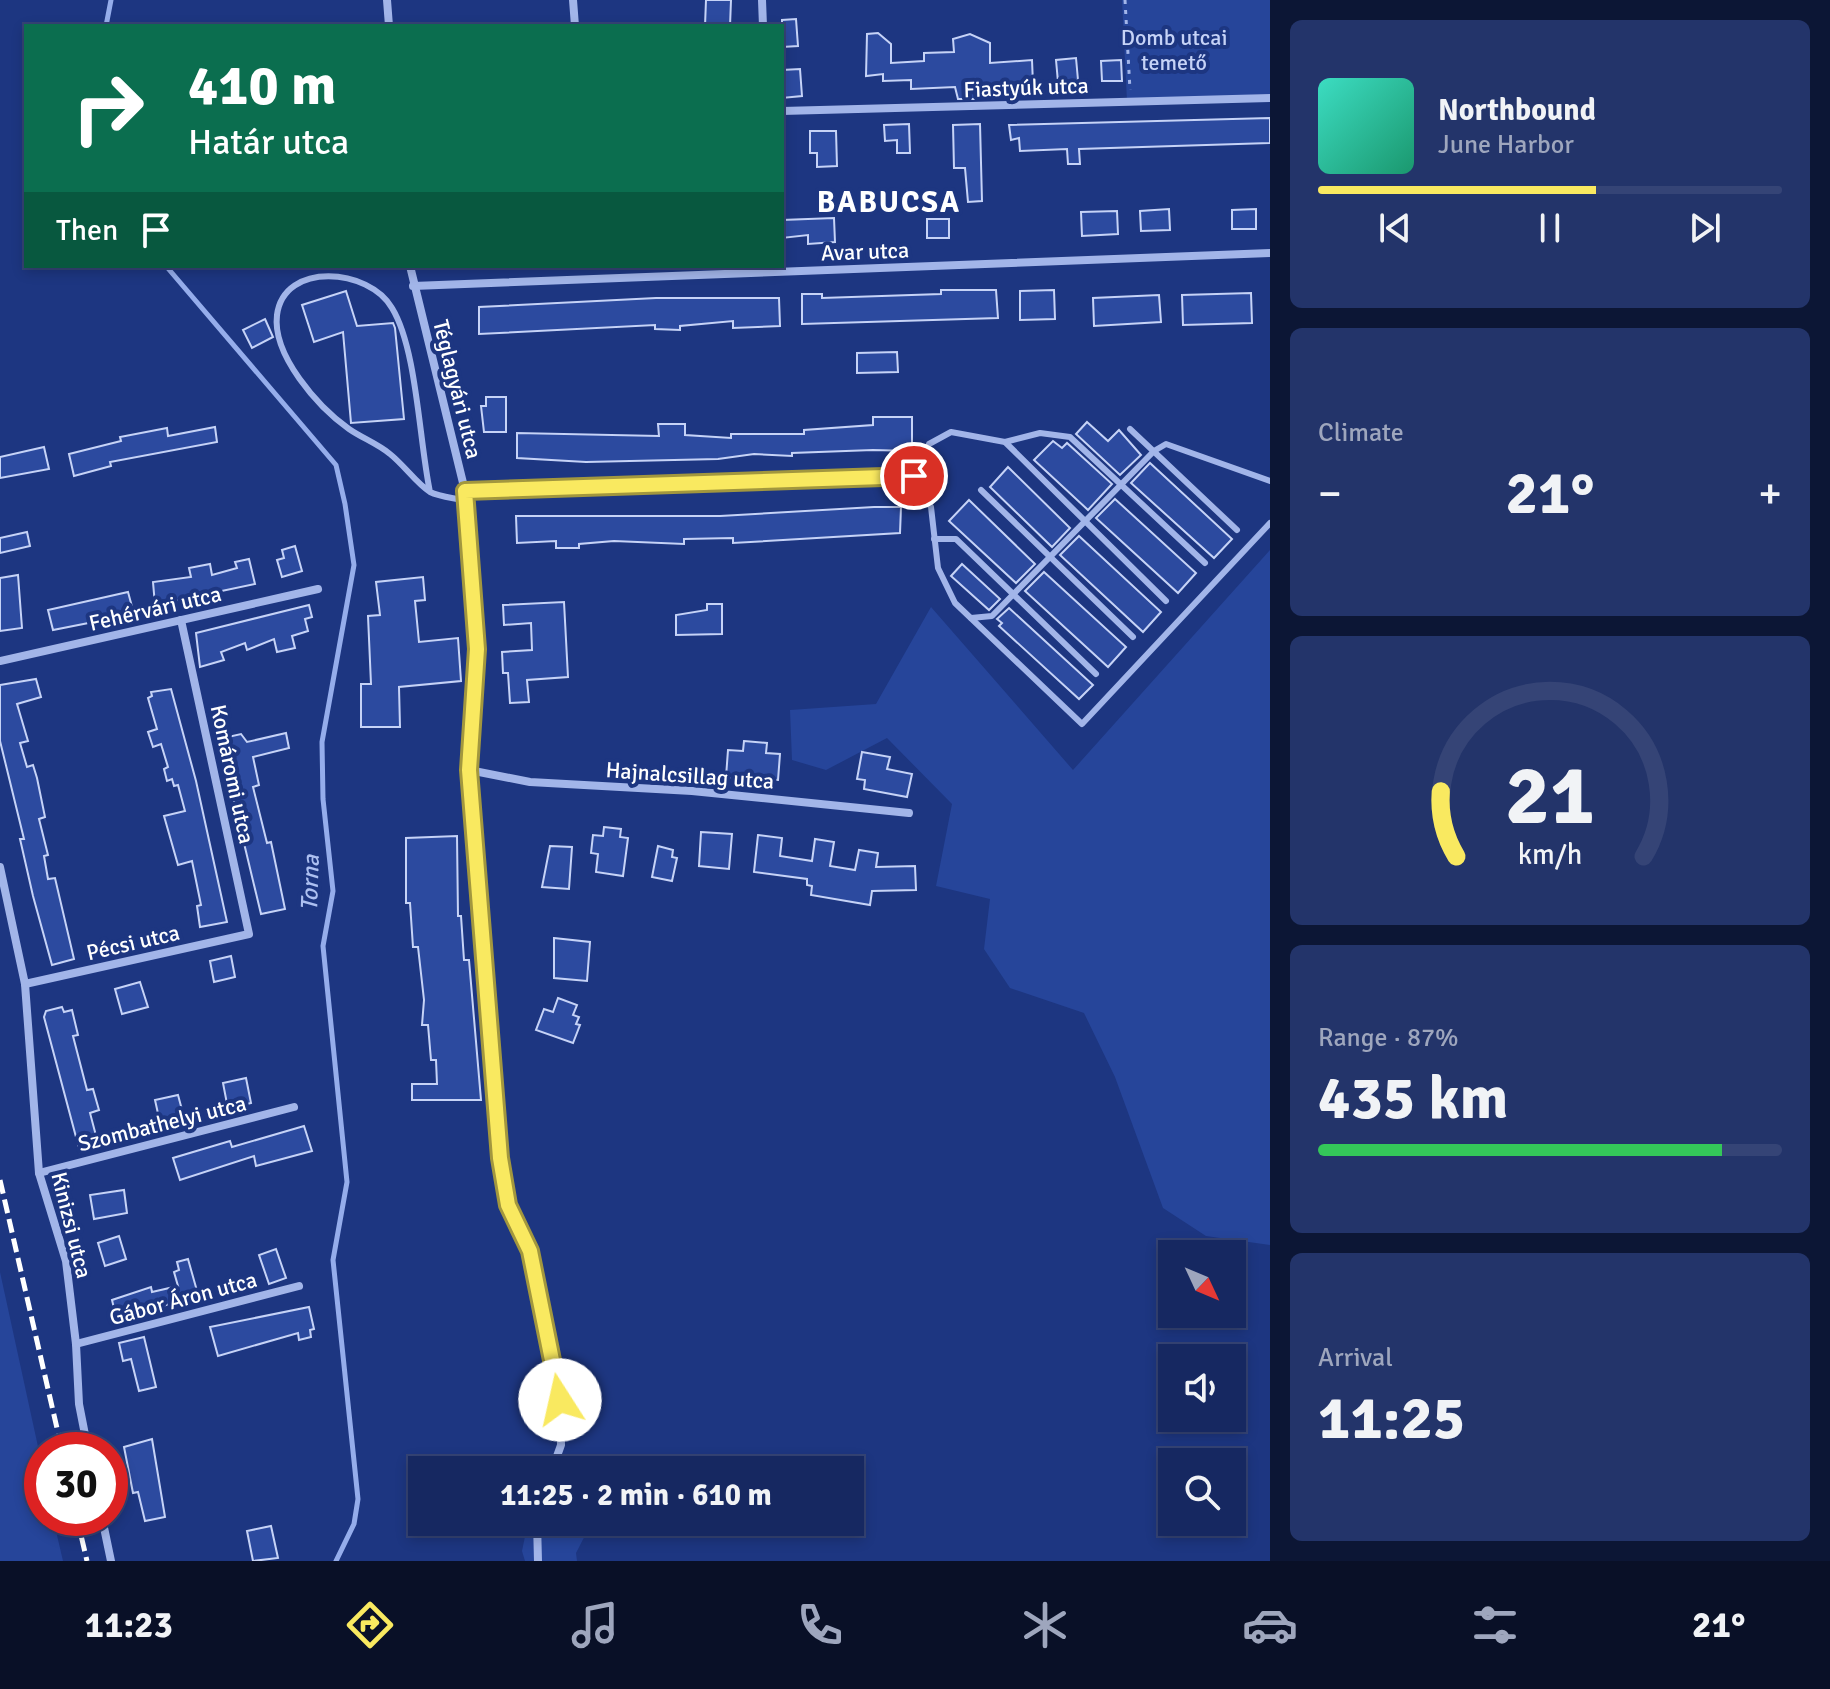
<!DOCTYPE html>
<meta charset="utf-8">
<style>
body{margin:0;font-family:Signika,sans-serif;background:#23346a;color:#f1f3f6;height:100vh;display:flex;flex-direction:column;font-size:30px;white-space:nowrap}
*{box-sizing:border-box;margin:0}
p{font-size:26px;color:#9ea6bd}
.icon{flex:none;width:44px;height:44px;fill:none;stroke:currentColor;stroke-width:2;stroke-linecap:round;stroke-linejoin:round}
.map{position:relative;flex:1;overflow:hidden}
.side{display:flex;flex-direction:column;gap:20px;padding:20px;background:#0c1635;width:560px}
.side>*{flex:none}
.guide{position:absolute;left:24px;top:24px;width:760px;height:244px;border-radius:0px;box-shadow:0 4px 12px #0003,0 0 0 2px #354476;background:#0b6e4f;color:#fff;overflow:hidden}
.needle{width:52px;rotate:134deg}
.tools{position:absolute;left:1158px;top:1240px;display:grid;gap:16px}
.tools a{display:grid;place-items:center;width:88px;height:88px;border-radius:0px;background:#162861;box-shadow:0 4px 12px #0003,0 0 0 2px #354476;font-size:40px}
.speed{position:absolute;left:24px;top:1432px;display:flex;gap:16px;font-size:40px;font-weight:700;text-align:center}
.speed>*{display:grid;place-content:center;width:104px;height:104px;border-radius:50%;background:#162861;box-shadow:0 4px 12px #0003,0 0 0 2px #354476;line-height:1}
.speed .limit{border:12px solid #d22;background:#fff;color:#111}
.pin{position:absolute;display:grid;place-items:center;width:68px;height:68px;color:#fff;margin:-34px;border:4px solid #fff;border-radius:50%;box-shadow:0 2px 8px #0007}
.me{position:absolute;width:88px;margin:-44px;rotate:350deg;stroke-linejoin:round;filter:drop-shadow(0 0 6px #0008)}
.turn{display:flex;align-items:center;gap:28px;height:168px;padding:0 32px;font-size:36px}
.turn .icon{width:104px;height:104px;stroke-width:2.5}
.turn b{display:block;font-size:56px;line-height:68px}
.then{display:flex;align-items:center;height:76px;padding:0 32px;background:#0003;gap:16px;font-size:30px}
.big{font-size:60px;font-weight:700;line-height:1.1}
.side .tile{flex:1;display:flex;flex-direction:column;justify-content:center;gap:12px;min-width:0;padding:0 28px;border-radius:12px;background:#23346a}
.side .dial{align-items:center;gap:0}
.dial svg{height:208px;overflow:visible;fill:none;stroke:#354476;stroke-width:7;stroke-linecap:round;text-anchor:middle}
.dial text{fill:#f1f3f6;stroke:none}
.song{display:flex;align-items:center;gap:24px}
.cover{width:96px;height:96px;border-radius:12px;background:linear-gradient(135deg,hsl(170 70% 55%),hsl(160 70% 35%))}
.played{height:8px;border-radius:4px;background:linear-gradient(90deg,#f9e960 60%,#354476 60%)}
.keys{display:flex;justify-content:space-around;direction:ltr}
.heat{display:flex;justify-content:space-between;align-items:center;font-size:44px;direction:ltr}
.charge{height:12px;border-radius:6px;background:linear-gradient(90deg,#34c759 87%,#354476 0)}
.trip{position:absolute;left:408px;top:1456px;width:456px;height:80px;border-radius:0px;background:#162861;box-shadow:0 4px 12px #0003,0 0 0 2px #354476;font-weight:700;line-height:80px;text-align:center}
.dock{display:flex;height:128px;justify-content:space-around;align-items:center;background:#091027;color:#9ea6bd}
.dock .icon{width:56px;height:56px}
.dock .active{color:#f9e960}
.dock b{font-size:36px;color:#f1f3f6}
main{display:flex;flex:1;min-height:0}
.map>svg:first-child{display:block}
.green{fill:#26459a}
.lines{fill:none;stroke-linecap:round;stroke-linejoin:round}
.stream{stroke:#95adeb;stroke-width:5}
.building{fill:#2c4a9f;stroke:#c6d3f7;stroke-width:2}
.path{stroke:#a2b5e9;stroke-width:3;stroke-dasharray:4 6;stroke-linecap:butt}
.lane{stroke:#a2b5e9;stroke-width:6}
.street{stroke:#a2b5e9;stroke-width:8}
.rail{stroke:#fff;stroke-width:5;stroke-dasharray:14 6;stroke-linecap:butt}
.route-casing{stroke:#a2973e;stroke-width:20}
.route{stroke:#f9e960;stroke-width:14}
.labels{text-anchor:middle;stroke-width:8;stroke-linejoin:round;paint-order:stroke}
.park-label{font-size:22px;fill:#c6d3f7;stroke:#1d3681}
.street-label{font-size:22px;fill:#fff;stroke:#1d3681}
.water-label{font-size:24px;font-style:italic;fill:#adc0f1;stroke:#1d3681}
.district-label{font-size:30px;font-weight:bold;letter-spacing:2px;fill:#fff;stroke:#1d3681}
</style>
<main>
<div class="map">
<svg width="1270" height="1561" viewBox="0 0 1270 1561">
<rect width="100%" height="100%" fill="#1d3681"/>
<g class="green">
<polygon points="1122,0 1270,0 1270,94 1127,101"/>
<polygon points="1270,550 1270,1245 1206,1236 1163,1208 1115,1077 1084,1013 1010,988 984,949 990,899 936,886 952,804 887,738 826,770 792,760 790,710 876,704 931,607 1073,770"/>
<polygon points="0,1272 42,1465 42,1518 53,1518 63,1561 0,1561"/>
<polygon points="528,1522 592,1522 576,1553 577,1561 525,1561 522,1551"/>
</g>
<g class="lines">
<g class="stream">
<polyline points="106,26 111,0"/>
<polyline points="166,266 336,465 345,504 354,565 322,742 323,799 333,891 323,946 347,1182 333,1260 358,1499 354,1524 336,1561"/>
</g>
</g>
<g class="building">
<polygon points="706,0 731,0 730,26 705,26"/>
<polygon points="796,19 798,46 782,47 782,20"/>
<polygon points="878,33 891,44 891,63 924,61 924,53 954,52 953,39 970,34 990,43 990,63 1032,60 1033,84 976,89 975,99 958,99 955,87 911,89 911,80 883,81 883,74 866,76 867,34"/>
<polygon points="1076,58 1078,80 1058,82 1056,60"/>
<polygon points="1121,60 1122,81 1102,81 1101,61"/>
<polygon points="800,69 802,96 782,98 782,70"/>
<polygon points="1270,118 1270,143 1079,149 1080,164 1068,164 1067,149 1020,151 1019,138 1011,140 1009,125"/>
<polygon points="909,124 910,153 897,153 897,140 885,141 884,125"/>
<polygon points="980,124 982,201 968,202 965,168 954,168 953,125"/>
<polygon points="810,131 836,131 837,166 817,167 817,153 810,153"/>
<polygon points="1169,209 1170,230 1141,231 1140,211"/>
<polygon points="1256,209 1256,229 1232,229 1232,210"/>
<polygon points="1117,211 1118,234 1082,236 1081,212"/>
<polygon points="834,218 835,242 808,244 808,235 782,238 782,220"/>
<rect x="927" y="219" width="22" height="19"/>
<polygon points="941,290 996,290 998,318 802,324 802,294 822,294 822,298 941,294"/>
<polygon points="1054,290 1055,319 1020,320 1020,291"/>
<polygon points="346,291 357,326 393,323 395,328 404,419 351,423 343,332 314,342 302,305"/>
<polygon points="1251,293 1252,323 1183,325 1182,295"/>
<polygon points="1159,295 1161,322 1094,326 1093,298"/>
<polygon points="656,298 779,298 780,326 733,328 733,321 680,326 680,330 655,329 655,325 479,334 479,307"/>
<polygon points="265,319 273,337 252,348 243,330"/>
<polygon points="897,352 898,372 857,373 857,353"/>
<polygon points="486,397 506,397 506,432 484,432 481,406 486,406"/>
<polygon points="873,417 912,417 912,451 873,450 792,453 792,456 754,454 718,459 586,462 517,458 517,433 659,436 658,424 685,424 685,435 731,438 731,434 804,434 804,430 873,425"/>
<polygon points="1087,422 1108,441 1119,430 1141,455 1120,475 1076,434"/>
<polygon points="215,427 217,442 110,462 111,466 74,476 69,454 121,441 120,437 167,428 168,436"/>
<polygon points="1053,441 1062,448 1067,443 1112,484 1088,510 1034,460"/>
<polygon points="44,447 49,469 0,478 0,457"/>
<polygon points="1150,463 1232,539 1214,558 1131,483"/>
<polygon points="1008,467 1070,528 1052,547 990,487"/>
<polygon points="1115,499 1196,573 1178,593 1096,518"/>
<polygon points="969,500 1035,564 1016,583 949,521"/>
<polygon points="874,507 901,507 900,533 733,543 733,538 684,539 684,544 614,541 579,544 579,548 556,548 556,541 517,543 516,516 720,516"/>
<polygon points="27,532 30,546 0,553 0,538"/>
<polygon points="1079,536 1161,612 1143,632 1060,555"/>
<polygon points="295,546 302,571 282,577 277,560 284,558 282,550"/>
<polygon points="249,559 255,584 155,605 153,582 191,577 189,568 210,564 212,575 237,568 235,562"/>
<polygon points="962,564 1000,599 989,610 951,576"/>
<polygon points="1044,572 1126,647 1108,667 1025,591"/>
<polygon points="18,575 22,628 0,631 0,578"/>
<polygon points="423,577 425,600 415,601 419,642 458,638 461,681 399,687 400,727 361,727 361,684 371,684 368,616 380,615 376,582"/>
<polygon points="128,592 134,614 53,630 48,610"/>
<polygon points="564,602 568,677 527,680 529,702 510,703 508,673 503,673 502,652 532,650 531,623 504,625 503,605"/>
<polygon points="707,604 722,604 722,634 676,635 676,615 707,610"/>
<polygon points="309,605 312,617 305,619 308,631 292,636 295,648 277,652 274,639 247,650 245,643 221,652 224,660 200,667 196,633"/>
<polygon points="1009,608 1093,685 1079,699 999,626 1002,623 997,619"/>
<polygon points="36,679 41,697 17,704 28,741 20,743 27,767 33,765 37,778 45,817 39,819 48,855 44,856 48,879 55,878 74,959 52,965 33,896 20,839 24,839 0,741 0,685"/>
<polygon points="171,689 196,781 227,922 200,927 197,906 201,905 192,861 178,865 164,816 185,811 178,785 174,786 172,779 167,781 164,769 168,767 161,744 153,747 148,732 157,729 148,698 152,696 151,692"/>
<polygon points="286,733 289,748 253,757 259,785 253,787 267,843 271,842 285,909 261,914 219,739 241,734 247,742"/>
<polygon points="744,741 767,743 766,753 780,754 778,780 726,777 728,750 743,751"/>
<polygon points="862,752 890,757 887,769 912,774 907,797 864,789 865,780 857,779"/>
<polygon points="604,827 621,829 620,837 628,838 623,876 596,872 598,854 591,853 593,835 603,836"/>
<polygon points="701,832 732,834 729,869 699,866"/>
<polygon points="758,835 782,838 780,856 812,861 815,839 834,842 830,866 855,870 859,850 878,853 876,867 915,866 916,890 872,891 870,905 811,895 812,886 807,885 807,879 754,872"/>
<polygon points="457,836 458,916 461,916 464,960 469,960 481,1100 412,1100 412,1084 437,1084 436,1060 431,1060 428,1025 422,1025 424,1000 418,947 413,947 410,903 406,903 406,838"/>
<polygon points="550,846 572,847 569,889 542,887"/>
<polygon points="658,846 673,850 672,857 677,858 672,881 652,877"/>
<polygon points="554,938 590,942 587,981 554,978"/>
<polygon points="231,956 235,977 214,982 210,961"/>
<polygon points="140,982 148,1007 122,1014 115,989"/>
<polygon points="558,998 577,1005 573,1015 579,1017 576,1024 580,1025 573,1043 536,1030 544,1009 553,1012"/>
<polygon points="62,1007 64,1012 72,1010 78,1035 73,1036 87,1090 93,1089 99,1110 90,1113 99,1147 80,1152 44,1017 46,1011"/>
<polygon points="246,1078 251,1103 228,1109 223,1083"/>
<polygon points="178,1095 185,1121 161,1127 155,1100"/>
<polygon points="304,1126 312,1151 256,1166 254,1156 180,1180 173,1158 230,1141 232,1147"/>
<polygon points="124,1190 127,1213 94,1219 90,1195"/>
<polygon points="119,1236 126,1259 105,1266 98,1243"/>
<polygon points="276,1249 286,1278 269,1284 259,1255"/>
<polygon points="188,1259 199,1298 138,1311 139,1315 117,1321 112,1300 151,1287 152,1292 178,1286 174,1272 179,1270 177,1262"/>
<polygon points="309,1307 314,1329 310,1330 311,1337 299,1340 298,1333 218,1356 210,1327"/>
<polygon points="144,1337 156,1387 139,1391 131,1359 123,1361 119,1343"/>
<polygon points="152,1439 165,1517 145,1521 138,1492 133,1493 124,1447"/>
<polygon points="271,1526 278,1558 253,1561 247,1531"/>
</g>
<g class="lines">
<polyline class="path" points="1125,0 1130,90"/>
<g class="lane">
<polyline points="1130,429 1237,530"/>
<polyline points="1005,442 1040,433 1070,437 1205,563"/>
<polyline points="981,490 1133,637"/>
<path d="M430 492C419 440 417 349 392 308 369 268 284 261 277 315 272 355 318 407 349 429 362 438 378 444 390 454 404 465 417 484 430 492 440 497 455 498 466 501"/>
<polyline points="934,539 956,539 1096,674"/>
<polyline points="1166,601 1005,442 951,432 929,444 914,476 931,507 938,568 955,603 1082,724 1270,523"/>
<polyline points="971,618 992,616 1154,451 1166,444 1270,481"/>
</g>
<g class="street">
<polyline points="387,0 389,26"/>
<polyline points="573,0 575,26"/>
<polyline points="762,0 763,26"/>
<polyline points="782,111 1270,98"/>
<polyline points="410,266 465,491 477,649 469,770 500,1158 508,1205 530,1251 560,1400 561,1445 552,1470"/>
<polyline points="413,286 1270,253"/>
<polyline points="465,491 914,476"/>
<polyline points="0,661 318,589"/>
<polyline points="469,770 530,782 692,791 909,813"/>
<polyline points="0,867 25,984 39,1173 66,1261 76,1344 79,1404 88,1450"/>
<polyline points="25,984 249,934 181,620"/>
<polyline points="39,1173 294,1107"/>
<polyline points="76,1344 299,1286"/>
<polyline points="102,1518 111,1561"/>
<polyline points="537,1522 538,1561"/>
</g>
<g class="rail">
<polyline points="0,1180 62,1450"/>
<polyline points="77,1518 87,1561"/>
</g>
</g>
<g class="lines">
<defs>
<polyline id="route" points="560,1400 530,1251 508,1205 500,1158 469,770 477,649 465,491 914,476"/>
</defs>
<use href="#route" class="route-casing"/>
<use href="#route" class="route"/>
</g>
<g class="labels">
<g class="park-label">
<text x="1174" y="45">Domb utcai<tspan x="1174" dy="25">temető</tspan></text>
</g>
<g class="street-label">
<text transform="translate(1026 87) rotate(-2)" y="8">Fiastyúk utca</text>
<text transform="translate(865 251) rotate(-2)" y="8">Avar utca</text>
<text transform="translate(458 389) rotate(76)" y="8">Téglagyári utca</text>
<text transform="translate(155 608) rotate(-13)" y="8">Fehérvári utca</text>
<text transform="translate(233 774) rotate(78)" y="8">Komáromi utca</text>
<text transform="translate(690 775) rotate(4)" y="8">Hajnalcsillag utca</text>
<text transform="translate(133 942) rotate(-13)" y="8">Pécsi utca</text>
<text transform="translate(162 1123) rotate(-14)" y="8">Szombathelyi utca</text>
<text transform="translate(72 1225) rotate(76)" y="8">Kinizsi utca</text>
<text transform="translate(183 1298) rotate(-15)" y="8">Gábor Áron utca</text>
</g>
<g class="water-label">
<text transform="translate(310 883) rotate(-88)" y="8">Torna</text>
</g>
<g class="district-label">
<text x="889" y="212">BABUCSA</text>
</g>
</g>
</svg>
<div class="tools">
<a><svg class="needle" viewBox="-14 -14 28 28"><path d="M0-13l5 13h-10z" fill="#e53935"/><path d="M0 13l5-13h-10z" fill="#9ea6bd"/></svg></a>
<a><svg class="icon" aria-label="sound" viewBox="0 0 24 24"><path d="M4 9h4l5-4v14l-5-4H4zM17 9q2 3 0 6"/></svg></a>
<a><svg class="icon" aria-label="search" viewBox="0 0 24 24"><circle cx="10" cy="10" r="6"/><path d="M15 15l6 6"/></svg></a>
</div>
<div class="speed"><div class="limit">30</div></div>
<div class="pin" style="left:914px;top:476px;background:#d93025"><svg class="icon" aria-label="arrive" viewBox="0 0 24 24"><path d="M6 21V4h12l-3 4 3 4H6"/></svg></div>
<svg class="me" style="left:560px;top:1400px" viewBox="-20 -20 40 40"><circle r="19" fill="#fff"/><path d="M0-13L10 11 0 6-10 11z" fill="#f9e960"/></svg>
<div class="trip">11:25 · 2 min · 610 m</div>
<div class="guide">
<div class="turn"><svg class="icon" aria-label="right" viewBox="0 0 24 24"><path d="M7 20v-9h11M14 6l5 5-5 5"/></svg><div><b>410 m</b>Határ utca</div></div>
<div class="then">Then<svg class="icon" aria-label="arrive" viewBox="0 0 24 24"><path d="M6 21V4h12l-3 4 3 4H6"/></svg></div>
</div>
</div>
<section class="side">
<div class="tile">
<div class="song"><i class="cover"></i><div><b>Northbound</b><p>June Harbor</p></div></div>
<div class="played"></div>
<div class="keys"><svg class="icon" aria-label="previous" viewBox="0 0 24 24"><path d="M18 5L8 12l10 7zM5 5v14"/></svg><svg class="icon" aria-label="pause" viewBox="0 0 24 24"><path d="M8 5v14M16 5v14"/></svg><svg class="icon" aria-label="next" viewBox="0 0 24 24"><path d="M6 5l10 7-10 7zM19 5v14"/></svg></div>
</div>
<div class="tile"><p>Climate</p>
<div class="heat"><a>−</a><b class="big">21°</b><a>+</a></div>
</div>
<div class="tile dial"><svg viewBox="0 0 100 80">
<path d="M14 69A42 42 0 1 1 86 69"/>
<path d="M14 69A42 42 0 0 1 8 44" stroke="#f9e960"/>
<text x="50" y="56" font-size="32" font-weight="700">21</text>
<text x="50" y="72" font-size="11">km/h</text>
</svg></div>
<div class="tile"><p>Range · 87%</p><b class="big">435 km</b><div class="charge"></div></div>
<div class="tile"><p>Arrival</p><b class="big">11:25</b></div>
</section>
</main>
<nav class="dock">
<b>11:23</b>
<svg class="icon active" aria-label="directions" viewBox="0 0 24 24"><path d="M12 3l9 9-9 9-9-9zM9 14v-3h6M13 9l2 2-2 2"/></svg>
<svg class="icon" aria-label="music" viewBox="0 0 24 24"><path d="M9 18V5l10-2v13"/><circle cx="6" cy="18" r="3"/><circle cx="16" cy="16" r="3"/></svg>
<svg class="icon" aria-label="phone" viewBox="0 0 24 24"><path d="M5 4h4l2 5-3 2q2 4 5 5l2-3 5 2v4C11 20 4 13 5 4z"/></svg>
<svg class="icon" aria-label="climate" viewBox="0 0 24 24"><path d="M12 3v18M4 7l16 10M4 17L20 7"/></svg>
<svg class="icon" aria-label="car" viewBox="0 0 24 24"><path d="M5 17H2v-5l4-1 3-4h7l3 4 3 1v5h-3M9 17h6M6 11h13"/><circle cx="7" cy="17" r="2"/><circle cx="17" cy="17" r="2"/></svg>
<svg class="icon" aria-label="filters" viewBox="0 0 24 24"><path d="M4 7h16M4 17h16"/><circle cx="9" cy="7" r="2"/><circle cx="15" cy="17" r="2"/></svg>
<b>21°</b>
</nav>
